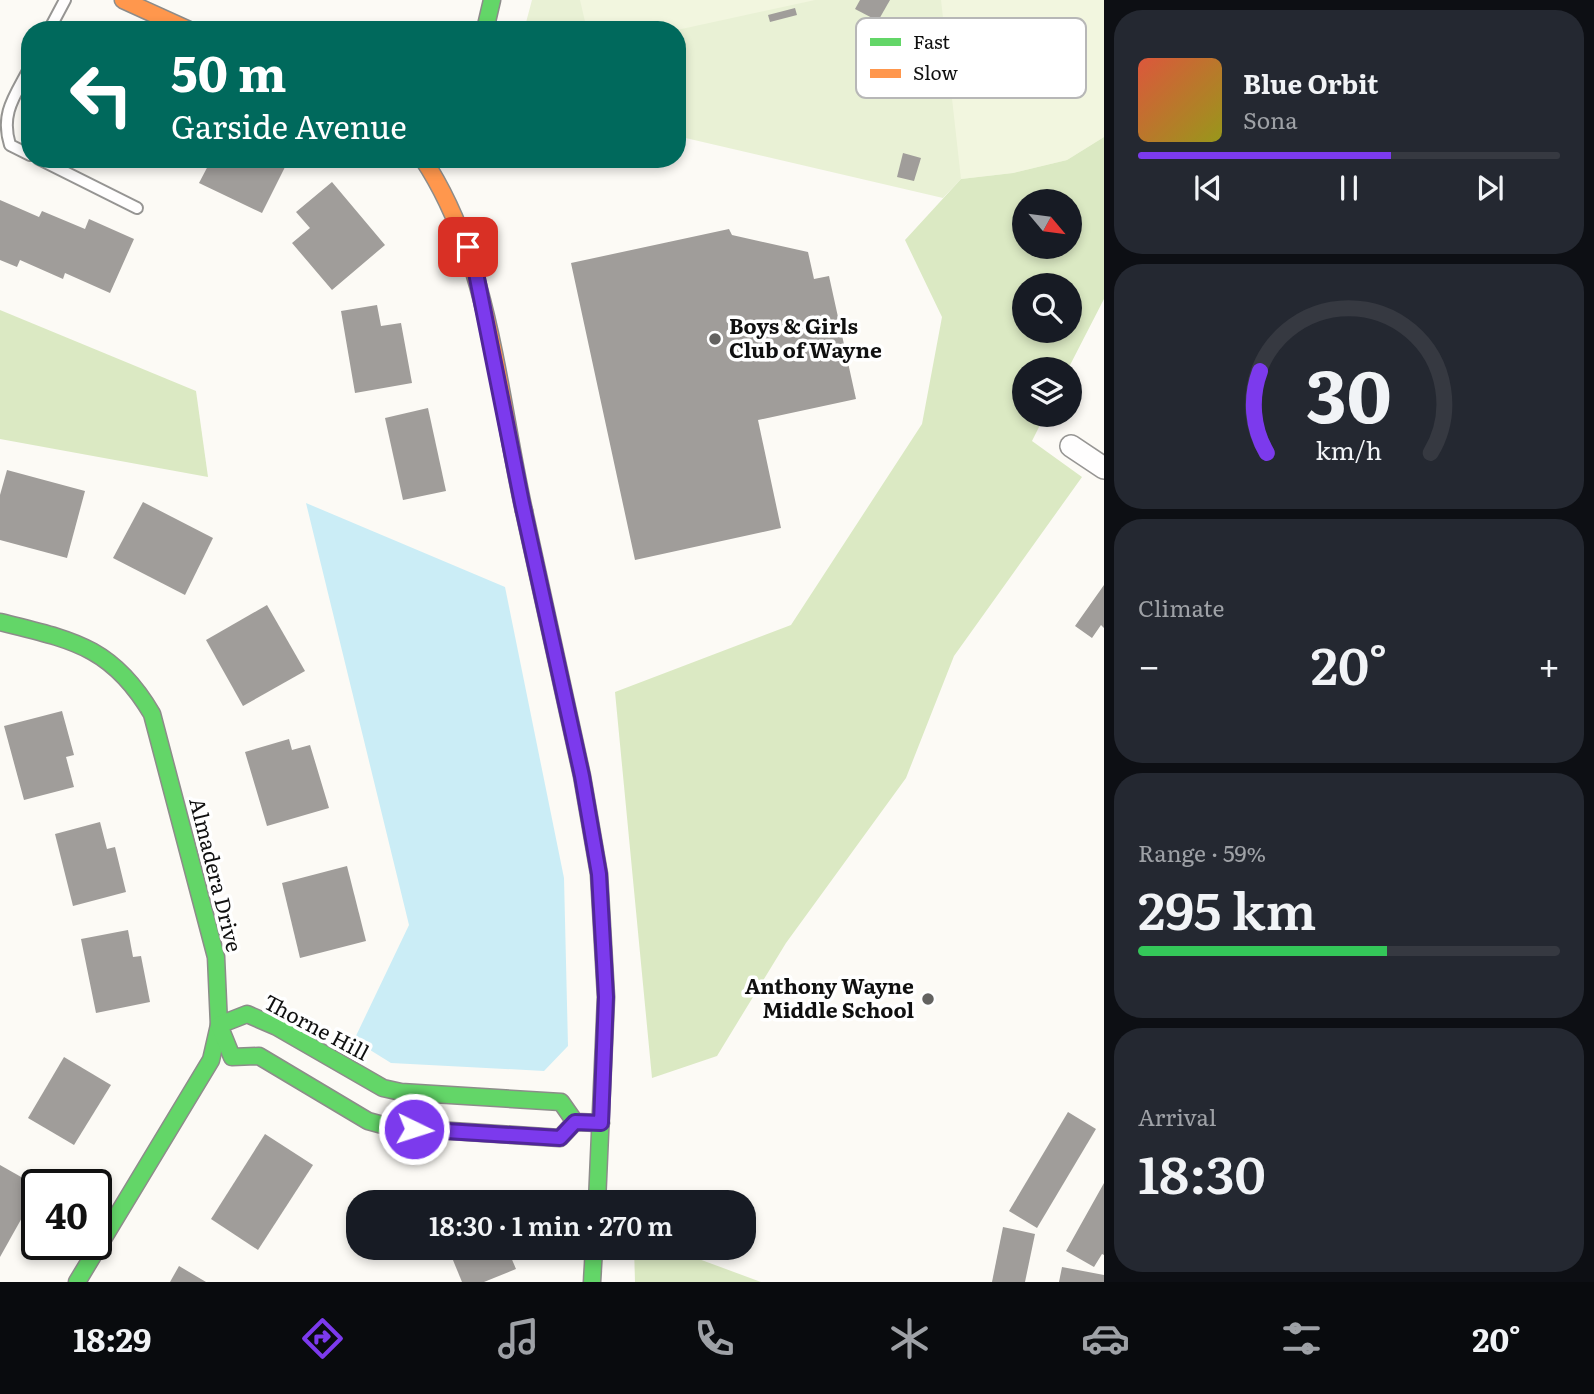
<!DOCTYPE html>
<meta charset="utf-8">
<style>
body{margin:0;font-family:Literata,serif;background:#242831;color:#f1f3f6;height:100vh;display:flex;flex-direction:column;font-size:26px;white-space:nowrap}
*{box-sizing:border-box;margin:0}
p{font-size:23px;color:#9ea1a6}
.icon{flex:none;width:38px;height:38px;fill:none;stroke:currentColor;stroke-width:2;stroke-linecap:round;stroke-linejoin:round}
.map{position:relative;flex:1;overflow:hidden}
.details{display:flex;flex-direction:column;gap:10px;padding:10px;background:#0d0f14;width:490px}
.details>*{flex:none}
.guide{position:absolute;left:21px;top:21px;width:665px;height:147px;border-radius:28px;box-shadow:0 4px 10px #0003;background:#00695c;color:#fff;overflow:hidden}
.needle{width:46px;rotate:119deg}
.controls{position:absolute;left:1012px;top:189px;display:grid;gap:14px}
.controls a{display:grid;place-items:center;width:70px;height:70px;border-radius:50%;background:#171b24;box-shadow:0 4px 10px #0003;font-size:35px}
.speed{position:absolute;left:21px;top:1169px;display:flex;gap:14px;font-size:35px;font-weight:700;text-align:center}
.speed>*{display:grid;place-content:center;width:91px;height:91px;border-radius:50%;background:#171b24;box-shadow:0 4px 10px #0003;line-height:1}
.speed .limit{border:4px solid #111;border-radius:10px;background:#fff;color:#111}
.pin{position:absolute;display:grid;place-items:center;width:60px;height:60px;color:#fff;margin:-30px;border-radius:14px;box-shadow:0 4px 10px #0006}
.me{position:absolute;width:77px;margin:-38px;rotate:94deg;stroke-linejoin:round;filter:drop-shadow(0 0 5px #0008)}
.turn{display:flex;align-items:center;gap:24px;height:147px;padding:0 35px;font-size:32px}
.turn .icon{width:91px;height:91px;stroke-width:2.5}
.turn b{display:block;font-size:49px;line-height:60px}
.big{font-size:52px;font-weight:600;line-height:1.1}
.details .widget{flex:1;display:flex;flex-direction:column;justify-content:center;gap:10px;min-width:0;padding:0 24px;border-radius:28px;background:#242831}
.details .dial{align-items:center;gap:0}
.dial svg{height:182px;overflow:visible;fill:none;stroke:#363941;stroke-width:7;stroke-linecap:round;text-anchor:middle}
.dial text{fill:#f1f3f6;stroke:none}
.song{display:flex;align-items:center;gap:21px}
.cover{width:84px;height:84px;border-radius:10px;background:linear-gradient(135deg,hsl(10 70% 55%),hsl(60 70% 35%))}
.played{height:7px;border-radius:4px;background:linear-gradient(90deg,#7c3aed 60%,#363941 60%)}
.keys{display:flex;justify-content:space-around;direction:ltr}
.heat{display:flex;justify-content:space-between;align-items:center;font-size:38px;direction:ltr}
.charge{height:10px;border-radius:5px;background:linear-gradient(90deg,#34c759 59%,#363941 0)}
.trip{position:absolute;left:346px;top:1190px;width:410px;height:70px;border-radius:28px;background:#171b24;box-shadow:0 4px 10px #0003;font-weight:600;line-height:70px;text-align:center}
.menu{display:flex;height:112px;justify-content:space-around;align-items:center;background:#090b0e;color:#9ea1a6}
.menu .icon{width:49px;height:49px}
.menu .active{color:#7c3aed}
.menu b{font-size:32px;color:#f1f3f6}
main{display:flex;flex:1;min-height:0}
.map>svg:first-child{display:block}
.green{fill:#e9f1d5}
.forest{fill:#dbe9c3;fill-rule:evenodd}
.pitch{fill:#f2f6df}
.water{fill:#cbedf6}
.building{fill:#a09d9a}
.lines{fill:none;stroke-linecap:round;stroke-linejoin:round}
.lane-casing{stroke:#969593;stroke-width:14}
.street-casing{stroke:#969593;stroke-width:24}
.fast-casing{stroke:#8d8c8a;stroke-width:19}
.slow-casing{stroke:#8d8c8a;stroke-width:19}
.lane{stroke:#fffefe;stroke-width:10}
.street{stroke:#fffefe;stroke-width:21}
.fast{stroke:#63d668;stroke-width:16}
.slow{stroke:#ff974d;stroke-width:16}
.route-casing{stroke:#51269a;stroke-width:18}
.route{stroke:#7c3aed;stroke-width:12}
.poi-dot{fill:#636260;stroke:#fff;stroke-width:2.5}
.labels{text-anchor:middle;stroke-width:7;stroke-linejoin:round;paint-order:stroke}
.poi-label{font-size:21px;font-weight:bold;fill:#101010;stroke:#fff;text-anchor:start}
.street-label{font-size:21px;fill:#101010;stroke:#fff}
.key{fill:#fff;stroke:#b7b7b7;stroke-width:2}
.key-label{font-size:19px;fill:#101010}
</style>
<main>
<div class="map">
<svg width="1104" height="1282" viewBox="0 0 1104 1282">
<rect width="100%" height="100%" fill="#fcfaf5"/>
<polygon class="green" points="532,0 1104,0 1104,222 1069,201 961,179 943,198 677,136 677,30 524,30"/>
<g class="forest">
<path d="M1104 137V299L1068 369H1024V415H1045L1032 441 1082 477 954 656 906 778 786 943 717 1056 652 1078 615 692 791 625 922 424 942 317 905 240 961 179 1013 173 1067 160ZM1024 201H1069V247H1024ZM1024 285H1069V331H1024Z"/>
<polygon points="0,310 196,391 208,477 0,439"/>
<polygon points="634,1248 669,1248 761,1282 635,1282"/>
</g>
<g class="pitch">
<polygon points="580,0 815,0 677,30 587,30"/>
<polygon points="941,0 1104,0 1104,137 1067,160 1013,173 961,179"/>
</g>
<polygon class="water" points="306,503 505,587 564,878 568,1046 544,1071 391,1063 354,1040 409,925"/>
<g class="building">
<polygon points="860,0 890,0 878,21 855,9"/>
<polygon points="795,8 797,15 770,22 768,15"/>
<polygon points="903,153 921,158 914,181 897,177"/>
<polygon points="204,159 289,159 262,213 199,183 210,162"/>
<polygon points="332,182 385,245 332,290 292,243 310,228 296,212"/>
<polygon points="0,200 39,217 42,211 85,229 89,219 134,239 110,293 65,273 63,279 20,260 17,267 0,260"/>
<polygon points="729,229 732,235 808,252 814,279 829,276 856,399 758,420 781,528 635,560 571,263"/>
<polygon points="377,305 381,326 401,323 412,383 355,393 341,311"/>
<polygon points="428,408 446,491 403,500 385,418"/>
<polygon points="7,470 85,491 67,558 0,540 0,495"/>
<polygon points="143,502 213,538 185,595 113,558"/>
<polygon points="1104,585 1104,628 1101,625 1092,638 1075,626"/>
<polygon points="267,605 305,671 243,706 206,640"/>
<polygon points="62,711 74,755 66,757 74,787 24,800 4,726"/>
<polygon points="289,739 292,750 310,745 329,808 267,826 245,752"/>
<polygon points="100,822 107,849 115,847 126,892 73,906 55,834"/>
<polygon points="347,866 366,941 300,958 282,883"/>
<polygon points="128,930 133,957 141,956 150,1002 96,1013 81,939"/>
<polygon points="64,1057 111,1085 74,1145 28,1118"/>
<polygon points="1068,1112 1096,1129 1037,1228 1009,1211"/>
<polygon points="265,1134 313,1165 258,1250 211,1219"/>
<polygon points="0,1165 37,1186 37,1191 0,1257"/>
<polygon points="1104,1183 1104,1255 1102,1254 1094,1267 1066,1251"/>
<polygon points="1003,1227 1035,1234 1025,1282 992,1282"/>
<polygon points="448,1248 507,1248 516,1269 484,1282 462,1282"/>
<polygon points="179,1266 206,1282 170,1282"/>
<polygon points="1062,1267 1104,1275 1104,1282 1059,1282"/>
</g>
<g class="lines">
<defs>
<g id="lane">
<polyline points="49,30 65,0"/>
<path d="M30 67C15 96 0 113 10 145L30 155"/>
<polyline points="39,159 137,208"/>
</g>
<polyline id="street" points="1071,446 1104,468"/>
<g id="fast">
<polyline points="485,30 492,0"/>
<polyline points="524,511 582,776 599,874 606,997 597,1202"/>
<path d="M0 622C72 640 112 646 152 714L216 957 219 1025 211 1060 77 1282"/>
<polyline points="575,1122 561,1102 401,1092 383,1088 277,1027 247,1014 219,1025 232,1057 259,1056 368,1121 390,1127 560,1138 575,1122 601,1123"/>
<polyline points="592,1282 594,1248"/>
</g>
<g id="slow">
<polyline points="123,0 189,30"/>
<path d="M423 159C490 260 498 394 524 511"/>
</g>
</defs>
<use href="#lane" class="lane-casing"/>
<use href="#street" class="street-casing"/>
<use href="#fast" class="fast-casing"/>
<use href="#slow" class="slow-casing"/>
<use href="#lane" class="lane"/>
<use href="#street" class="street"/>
<use href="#fast" class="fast"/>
<use href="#slow" class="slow"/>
</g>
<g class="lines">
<defs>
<polyline id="route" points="414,1129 560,1138 575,1122 601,1123 606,997 599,874 582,776 522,503 475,268 468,247"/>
</defs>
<use href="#route" class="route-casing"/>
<use href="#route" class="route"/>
</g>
<g class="poi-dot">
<circle cx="715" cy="339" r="7"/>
<circle cx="928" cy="999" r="7"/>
</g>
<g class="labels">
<g class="poi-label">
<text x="729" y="334">Boys &amp; Girls<tspan x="729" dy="24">Club of Wayne</tspan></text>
<text x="914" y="994" text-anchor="end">Anthony Wayne<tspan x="914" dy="24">Middle School</tspan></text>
</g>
<g class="street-label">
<text transform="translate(215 875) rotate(76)" y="7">Almadera Drive</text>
<text transform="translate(316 1028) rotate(28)" y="7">Thorne Hill</text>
</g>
</g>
<rect x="856" y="18" width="230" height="80" rx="10" class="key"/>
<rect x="870" y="38" width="31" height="8" fill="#63d668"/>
<rect x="870" y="69" width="31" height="9" fill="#ff974d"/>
<g class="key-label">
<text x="913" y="49">Fast</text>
<text x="913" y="80">Slow</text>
</g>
</svg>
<div class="controls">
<a><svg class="needle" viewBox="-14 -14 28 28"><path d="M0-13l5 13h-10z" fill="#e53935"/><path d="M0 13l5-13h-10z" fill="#9ea1a6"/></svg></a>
<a><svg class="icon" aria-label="search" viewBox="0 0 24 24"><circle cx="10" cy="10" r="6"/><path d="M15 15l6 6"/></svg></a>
<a><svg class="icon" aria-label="layers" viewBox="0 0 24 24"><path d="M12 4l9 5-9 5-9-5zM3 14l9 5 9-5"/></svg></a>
</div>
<div class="speed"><div class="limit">40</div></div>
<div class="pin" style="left:468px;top:247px;background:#d93025"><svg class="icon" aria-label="arrive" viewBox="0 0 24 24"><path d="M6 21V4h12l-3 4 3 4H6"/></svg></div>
<svg class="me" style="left:414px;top:1129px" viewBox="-20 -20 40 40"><circle r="17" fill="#7c3aed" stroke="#fff" stroke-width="3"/><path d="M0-11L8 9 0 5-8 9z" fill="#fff"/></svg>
<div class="trip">18:30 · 1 min · 270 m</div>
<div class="guide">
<div class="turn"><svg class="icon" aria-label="left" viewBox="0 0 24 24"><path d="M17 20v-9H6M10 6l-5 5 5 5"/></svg><div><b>50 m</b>Garside Avenue</div></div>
</div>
</div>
<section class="details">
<div class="widget">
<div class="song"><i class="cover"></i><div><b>Blue Orbit</b><p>Sona</p></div></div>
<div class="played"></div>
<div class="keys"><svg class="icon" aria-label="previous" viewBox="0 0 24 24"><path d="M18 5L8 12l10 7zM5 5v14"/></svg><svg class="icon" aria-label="pause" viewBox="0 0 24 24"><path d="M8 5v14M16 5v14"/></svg><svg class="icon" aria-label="next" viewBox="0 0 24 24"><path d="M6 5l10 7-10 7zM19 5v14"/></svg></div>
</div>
<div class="widget dial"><svg viewBox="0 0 100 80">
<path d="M14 69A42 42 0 1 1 86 69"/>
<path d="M14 69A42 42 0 0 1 11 33" stroke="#7c3aed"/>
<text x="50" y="56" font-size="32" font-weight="700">30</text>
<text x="50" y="72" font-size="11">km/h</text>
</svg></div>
<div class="widget"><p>Climate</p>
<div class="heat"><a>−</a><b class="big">20°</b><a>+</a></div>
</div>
<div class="widget"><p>Range · 59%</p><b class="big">295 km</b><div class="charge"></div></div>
<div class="widget"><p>Arrival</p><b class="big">18:30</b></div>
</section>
</main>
<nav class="menu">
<b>18:29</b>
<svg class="icon active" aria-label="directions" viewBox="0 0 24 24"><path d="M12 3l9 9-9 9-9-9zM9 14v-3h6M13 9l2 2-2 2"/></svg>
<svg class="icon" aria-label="music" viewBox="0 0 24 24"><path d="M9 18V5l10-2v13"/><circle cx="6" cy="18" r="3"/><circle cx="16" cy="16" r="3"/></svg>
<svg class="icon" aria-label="phone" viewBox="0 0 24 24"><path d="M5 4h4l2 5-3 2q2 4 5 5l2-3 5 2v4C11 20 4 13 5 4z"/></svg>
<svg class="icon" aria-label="climate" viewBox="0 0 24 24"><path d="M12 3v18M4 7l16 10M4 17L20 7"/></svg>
<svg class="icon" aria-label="car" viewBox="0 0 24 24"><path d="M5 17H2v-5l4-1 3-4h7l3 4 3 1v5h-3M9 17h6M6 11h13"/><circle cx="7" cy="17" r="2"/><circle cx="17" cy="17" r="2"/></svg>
<svg class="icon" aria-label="filters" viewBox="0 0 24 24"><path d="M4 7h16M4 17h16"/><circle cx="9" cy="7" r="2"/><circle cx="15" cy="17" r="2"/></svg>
<b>20°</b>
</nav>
